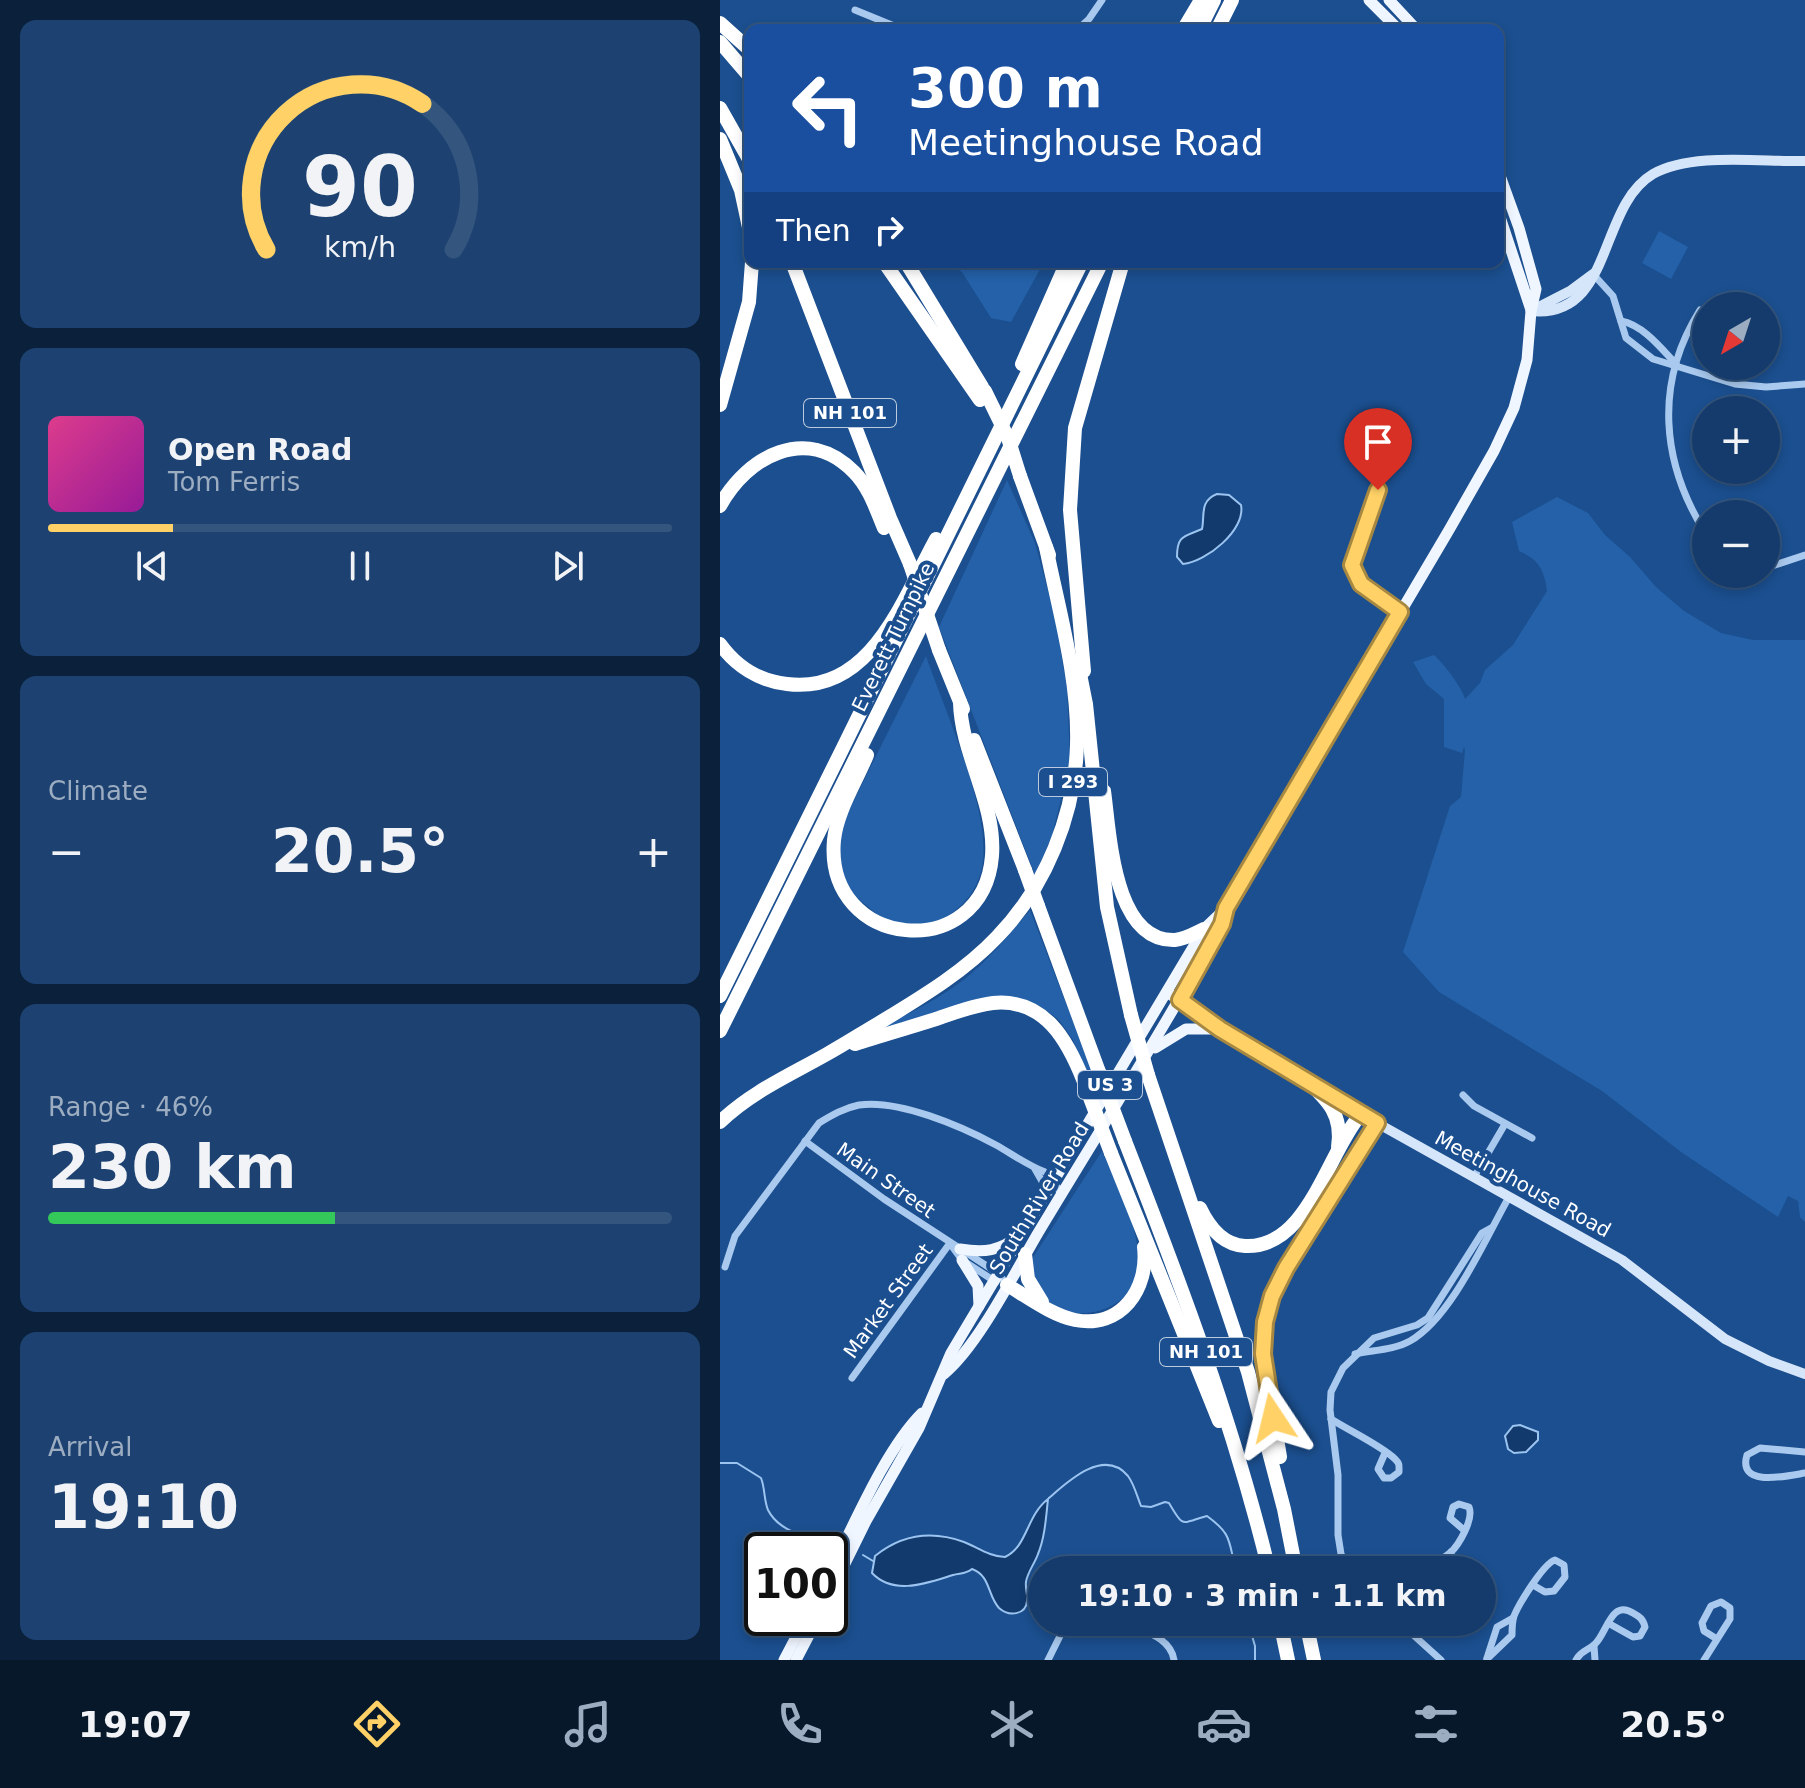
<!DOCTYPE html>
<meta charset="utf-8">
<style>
body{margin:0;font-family:"DejaVu Sans",sans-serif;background:#1d4271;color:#f1f3f6;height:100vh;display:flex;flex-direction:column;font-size:30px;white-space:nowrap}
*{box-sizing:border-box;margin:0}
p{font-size:26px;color:#9dadc1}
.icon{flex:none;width:44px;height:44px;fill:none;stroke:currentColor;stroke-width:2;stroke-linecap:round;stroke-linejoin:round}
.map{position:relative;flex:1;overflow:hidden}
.drawer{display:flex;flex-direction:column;gap:20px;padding:20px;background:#0b203b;width:720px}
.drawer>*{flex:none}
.top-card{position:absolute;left:24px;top:24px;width:760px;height:244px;border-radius:16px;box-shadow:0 4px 12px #0003,0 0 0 2px #33557e;background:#1a4fa0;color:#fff;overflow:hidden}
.needle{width:52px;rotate:219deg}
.controls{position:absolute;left:972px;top:292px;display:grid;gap:16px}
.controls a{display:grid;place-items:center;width:88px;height:88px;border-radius:50%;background:#143b6b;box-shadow:0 4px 12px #0003,0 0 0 2px #33557e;font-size:40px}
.speed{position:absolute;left:24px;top:1532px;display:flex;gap:16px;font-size:40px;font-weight:700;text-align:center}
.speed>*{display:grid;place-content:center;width:104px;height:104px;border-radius:50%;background:#143b6b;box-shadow:0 4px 12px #0003,0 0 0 2px #33557e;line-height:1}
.speed .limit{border:4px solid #111;border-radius:12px;background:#fff;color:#111}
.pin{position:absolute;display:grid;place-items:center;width:68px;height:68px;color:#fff;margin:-82px -34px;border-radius:50% 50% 50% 0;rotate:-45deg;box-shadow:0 0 8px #0007}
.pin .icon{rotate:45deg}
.me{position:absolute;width:88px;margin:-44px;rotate:350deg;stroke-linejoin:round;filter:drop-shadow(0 0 6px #0008)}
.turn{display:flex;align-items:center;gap:28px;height:168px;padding:0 32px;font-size:36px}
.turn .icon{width:104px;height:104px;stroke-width:2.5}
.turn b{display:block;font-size:56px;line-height:68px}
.then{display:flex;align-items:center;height:76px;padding:0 32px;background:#0003;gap:16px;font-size:30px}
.big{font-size:60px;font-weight:600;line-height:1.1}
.drawer .widget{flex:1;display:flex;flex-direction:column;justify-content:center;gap:12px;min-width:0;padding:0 28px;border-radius:16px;background:#1d4271}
.drawer .dial{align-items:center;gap:0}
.dial svg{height:208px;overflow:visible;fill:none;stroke:#33557e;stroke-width:7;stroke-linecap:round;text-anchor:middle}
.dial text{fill:#f1f3f6;stroke:none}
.song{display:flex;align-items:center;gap:24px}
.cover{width:96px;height:96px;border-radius:12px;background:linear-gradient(135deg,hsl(330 70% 55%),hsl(300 70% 35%))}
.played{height:8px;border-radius:4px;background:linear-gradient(90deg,#ffd166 20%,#33557e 20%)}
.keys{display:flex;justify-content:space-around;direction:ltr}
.heat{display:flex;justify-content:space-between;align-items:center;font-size:44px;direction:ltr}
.charge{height:12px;border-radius:6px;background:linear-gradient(90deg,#34c759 46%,#33557e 0)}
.trip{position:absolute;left:308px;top:1556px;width:468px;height:80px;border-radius:40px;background:#143b6b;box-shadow:0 4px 12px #0003,0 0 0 2px #33557e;font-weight:600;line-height:80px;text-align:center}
.dock{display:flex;height:128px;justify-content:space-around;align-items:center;background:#08182b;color:#9dadc1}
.dock .icon{width:56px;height:56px}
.dock .on{color:#ffd166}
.dock b{font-size:36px;color:#f1f3f6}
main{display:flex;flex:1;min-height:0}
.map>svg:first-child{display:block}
.green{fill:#2461a8}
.water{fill:#123a6d;stroke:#9cc4f0;stroke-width:2}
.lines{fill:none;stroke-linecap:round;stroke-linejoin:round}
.stream{stroke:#9cc4f0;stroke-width:2}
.street{stroke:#a9c9ee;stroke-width:7}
.secondary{stroke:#d6e6fa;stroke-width:10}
.primary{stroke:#f0f6ff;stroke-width:11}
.highway{stroke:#fff;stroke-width:14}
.highway-bridge{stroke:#fff;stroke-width:14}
.route-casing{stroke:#a68842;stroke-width:20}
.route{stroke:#ffd166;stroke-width:14}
.labels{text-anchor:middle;stroke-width:8;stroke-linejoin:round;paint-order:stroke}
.shield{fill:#1b4f8f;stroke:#bbcadd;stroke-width:2}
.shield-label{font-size:18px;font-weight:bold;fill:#fff}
.street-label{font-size:20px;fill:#fff;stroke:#1b4f8f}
</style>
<main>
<section class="drawer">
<div class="widget dial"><svg viewBox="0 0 100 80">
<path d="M14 69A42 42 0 1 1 86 69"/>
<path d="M14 69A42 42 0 0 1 74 13" stroke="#ffd166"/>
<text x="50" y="56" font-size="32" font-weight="700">90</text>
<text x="50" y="72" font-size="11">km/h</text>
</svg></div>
<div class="widget">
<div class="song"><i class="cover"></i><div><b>Open Road</b><p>Tom Ferris</p></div></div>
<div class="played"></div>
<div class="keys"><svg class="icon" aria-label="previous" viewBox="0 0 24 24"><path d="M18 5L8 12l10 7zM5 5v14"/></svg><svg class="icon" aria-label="pause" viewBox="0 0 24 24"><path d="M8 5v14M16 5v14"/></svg><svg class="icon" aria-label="next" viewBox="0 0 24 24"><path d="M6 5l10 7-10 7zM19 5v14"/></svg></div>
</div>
<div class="widget"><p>Climate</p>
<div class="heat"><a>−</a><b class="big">20.5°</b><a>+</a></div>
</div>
<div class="widget"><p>Range · 46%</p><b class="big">230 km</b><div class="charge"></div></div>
<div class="widget"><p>Arrival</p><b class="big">19:10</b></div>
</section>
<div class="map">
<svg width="1085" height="1660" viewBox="0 0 1085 1660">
<rect width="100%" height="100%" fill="#1b4f8f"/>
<g class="green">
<polygon points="939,231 968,247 951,279 922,263"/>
<polygon points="227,262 324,262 291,322 271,318 242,272"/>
<polygon points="287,480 315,543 335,616 347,689 350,762 332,836 315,875 219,627"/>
<path d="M837 497 868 513 885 535 910 557 936 587 964 611 1001 633 1033 640H1085V1222L1080 1217 1078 1201 1068 1196 1058 1217 961 1152 882 1091 719 992 683 952 730 806 741 797 745 750 744 747 742 753 724 747V699L706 684 693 662 714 655C723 663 742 687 745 699L760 683 765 670 793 645 827 591C824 569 819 560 799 551L792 522Z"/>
<path d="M206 656C224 709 269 806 263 860 259 906 211 939 166 920 159 917 152 910 146 905 134 896 122 882 120 866 117 852 120 838 122 824Z"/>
<path d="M310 910 377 1084 373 1089 353 1040 339 1020 326 1010 292 998 154 1031C186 1015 218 1000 246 978 270 958 290 934 310 910Z"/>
<path d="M382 1151C399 1189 422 1232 419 1274 418 1281 414 1285 410 1290 391 1317 340 1324 320 1292 315 1284 313 1271 310 1262Z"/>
</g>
<g class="water">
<path d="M497 494 509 495 521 505C526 530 486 562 463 564L457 557C457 535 464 537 482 529 485 516 479 501 497 494Z"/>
<polygon points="800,1425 818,1432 818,1440 806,1452 794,1453 788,1449 785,1436 793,1426"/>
<path d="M328 1499C326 1517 325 1537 318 1554 315 1563 307 1573 306 1582 305 1588 308 1595 307 1601 306 1615 289 1617 279 1608 267 1595 271 1576 252 1569 246 1574 241 1573 233 1575 207 1583 174 1596 152 1573L155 1556C181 1535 211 1530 244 1542 257 1547 270 1557 285 1557 308 1546 306 1516 328 1499Z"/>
</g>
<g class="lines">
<g class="stream">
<path d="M0 1463H17L41 1478C45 1488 44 1501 48 1510 59 1532 90 1539 111 1543"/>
<path d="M329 1498C347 1482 384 1447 408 1476 414 1484 417 1496 421 1506L431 1507 445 1502 449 1503C464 1529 461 1523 487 1516 513 1535 508 1541 516 1570"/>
<polyline points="143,1555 153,1561"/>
<polyline points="528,1622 535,1646 535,1660"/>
</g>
<g class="street">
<polyline points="135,10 184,30"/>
<polyline points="357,30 369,19 382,0"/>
<polyline points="873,274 893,296 906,338 933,359 1015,384 1046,387 1085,384"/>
<path d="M980 310C934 383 941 463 986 534"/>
<path d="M901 321C923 325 941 348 956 364"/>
<polygon points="657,447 664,449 667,457 662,475 652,455"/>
<polyline points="662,475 632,565 641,584 680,612"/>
<polyline points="1046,568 1085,555"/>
<polyline points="743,1095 754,1106 812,1138"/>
<polyline points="85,1141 164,1199 279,1274 287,1285"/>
<polyline points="315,1169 327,1190"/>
<polyline points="754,1177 785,1124"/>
<polyline points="231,1245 242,1260 276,1282"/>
<path d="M5 1267 15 1236 99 1123C112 1115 124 1108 139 1105 178 1099 241 1126 276 1145 292 1154 307 1165 325 1172L334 1179 341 1196"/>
<path d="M635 1354C653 1350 674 1350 690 1341 732 1317 765 1239 789 1197"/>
<polyline points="132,1378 230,1243"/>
<path d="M611 1419C628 1430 662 1446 675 1459 680 1464 679 1465 679 1472L671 1478H664L658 1469 665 1453"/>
<path d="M1085 1452 1040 1448 1027 1455C1017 1488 1067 1476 1085 1473"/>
<polyline points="628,1570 621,1554 618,1535 618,1475 610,1410 611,1392 623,1368 654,1338 697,1325 708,1318 762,1233 771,1228"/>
<path d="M710 1570C716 1560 722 1560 730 1553 739 1545 754 1519 749 1507L739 1504 733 1507 730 1518 744 1530"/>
<polyline points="731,1570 731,1552"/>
<path d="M406 1622C424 1631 451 1638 454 1660"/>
<polyline points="679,1622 721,1660"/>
<polyline points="874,1646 875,1660"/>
<polyline points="767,1658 777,1627 793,1618"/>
<path d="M767 1659 792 1635C792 1629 792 1622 794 1616 799 1604 823 1564 835 1560L844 1565 845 1577 834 1591 825 1592 813 1585"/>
<polyline points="328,1660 347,1622"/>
<path d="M856 1660C861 1650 868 1651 875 1644 887 1633 891 1599 913 1613 920 1617 923 1619 925 1627L920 1636 913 1637 888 1623"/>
<polyline points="984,1660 1010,1619 1010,1608 1001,1602 991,1606 982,1623 984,1631 997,1639"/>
</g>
<g class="secondary">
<path d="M811 311C894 319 877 207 933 174 971 152 1041 162 1085 161"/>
<polyline points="811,311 850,291 873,274"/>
<polyline points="657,1123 902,1260 1005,1339 1049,1361 1085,1374"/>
</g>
<g class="primary">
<polyline points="649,0 679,30"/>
<polyline points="669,0 697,30"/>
<polyline points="778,211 811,310"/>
<polyline points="447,992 500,1029 657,1123"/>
<polyline points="435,1048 466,1029 500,1029"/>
<path d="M240 1249C265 1253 279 1251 299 1236"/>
<polyline points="242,1260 258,1286 259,1306"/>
<path d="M224 1374C258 1346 295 1272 318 1233 380 1130 444 1029 502 924L506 908"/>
<path d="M110 1572C134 1525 165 1450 202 1413"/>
<polyline points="110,1594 146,1521 199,1428 231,1353 484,929 506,908 729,530 774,451 794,408 807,360 811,311 816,289 799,228 778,170"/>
<polyline points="64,1660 86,1618"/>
<polyline points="76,1660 98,1618"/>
</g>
<g class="highway">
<polyline points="0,23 30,50"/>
<polyline points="463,30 481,0"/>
<polyline points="479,30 494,0"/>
<polyline points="497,30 512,0"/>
<polyline points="0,42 30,77"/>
<polyline points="0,108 30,161"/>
<polyline points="0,139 21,190 30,232"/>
<polyline points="72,262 170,518 190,564"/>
<polyline points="164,262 260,400"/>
<polyline points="186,262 262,387"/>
<polyline points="302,364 347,262"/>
<polyline points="0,405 29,302 32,262"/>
<polyline points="300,476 329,555"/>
<path d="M0 506C27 456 87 424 134 472 149 487 156 509 164 528"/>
<path d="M0 644C16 666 39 681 67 684 151 695 183 599 216 539"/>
<polyline points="219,650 243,709"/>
<polyline points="358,664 366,704 387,907 411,1015"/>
<polyline points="364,671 350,510 355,428 403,262"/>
<polyline points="254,740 305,870"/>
<path d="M147 755C136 782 117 811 114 840 104 950 263 965 272 856 276 803 241 754 240 702"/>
<path d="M384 791C390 833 393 942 455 940 466 939 475 933 484 929"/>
<polyline points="318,906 379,1072"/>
<path d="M0 996C122 752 241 506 362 262"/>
<polyline points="0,1031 382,262"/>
<path d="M135 1044C163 1035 191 1027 219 1018 236 1012 255 1005 273 1003 325 998 348 1041 364 1082"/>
<polyline points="428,1075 528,1372 564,1509 576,1570"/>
<path d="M586 1080C608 1100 623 1115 618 1147"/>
<path d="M0 1122C31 1092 70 1075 107 1054 125 1044 142 1033 159 1023 200 998 244 972 277 937 326 887 355 814 357 745 359 679 339 611 326 547"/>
<path d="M405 1141C460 1282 513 1422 549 1570"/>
<polyline points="391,1153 499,1421"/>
<path d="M480 1208C489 1227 503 1245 525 1246 588 1249 607 1153 641 1114"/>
<polyline points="305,1254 308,1279 322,1302"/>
<path d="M287 1285C308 1297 331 1315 355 1320 401 1329 429 1289 424 1247"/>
<polyline points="560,1457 543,1354 548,1309 566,1268 657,1123"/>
<polyline points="560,1622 568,1660"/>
<polyline points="586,1622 594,1660"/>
</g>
<g class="highway-bridge">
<polyline points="265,391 288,438 300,476"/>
<polyline points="190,564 219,650"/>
<polyline points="305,870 318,906"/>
<polyline points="411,1015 428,1075"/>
<polyline points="379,1072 405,1141"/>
<polyline points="364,1082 391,1153"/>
</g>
</g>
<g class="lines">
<defs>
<polyline id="route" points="553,1418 543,1354 545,1322 552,1296 566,1268 657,1123 500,1029 460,1000 502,924 506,908 680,612 641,584 632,565 658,490"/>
</defs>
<use href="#route" class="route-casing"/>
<use href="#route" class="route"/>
</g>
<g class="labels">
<g class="shield">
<rect x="84" y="399" width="92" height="28" rx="6"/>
<rect x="319" y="768" width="68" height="28" rx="6"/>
<rect x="358" y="1071" width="64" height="28" rx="6"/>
<rect x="440" y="1338" width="92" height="28" rx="6"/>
</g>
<g class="shield-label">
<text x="130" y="419">NH 101</text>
<text x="353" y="788">I 293</text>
<text x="390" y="1091">US 3</text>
<text x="486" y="1358">NH 101</text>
</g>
<g class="street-label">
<text transform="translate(173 637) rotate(-64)" y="7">Everett Turnpike</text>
<text transform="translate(166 1180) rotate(35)" y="7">Main Street</text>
<text transform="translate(803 1184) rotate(29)" y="7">Meetinghouse Road</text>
<text transform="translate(319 1198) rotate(-59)" y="7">South River Road</text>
<text transform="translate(168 1301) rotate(-54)" y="7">Market Street</text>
</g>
</g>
</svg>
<div class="controls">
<a><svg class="needle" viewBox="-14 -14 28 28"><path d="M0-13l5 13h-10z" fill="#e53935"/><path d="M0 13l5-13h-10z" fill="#9dadc1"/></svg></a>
<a>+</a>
<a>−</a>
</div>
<div class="speed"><div class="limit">100</div></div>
<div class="pin" style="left:658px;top:490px;background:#d93025"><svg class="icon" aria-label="arrive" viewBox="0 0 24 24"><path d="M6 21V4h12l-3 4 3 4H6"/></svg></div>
<svg class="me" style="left:553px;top:1418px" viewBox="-20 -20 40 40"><path d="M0-17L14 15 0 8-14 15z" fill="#ffd166" stroke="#fff" stroke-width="4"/></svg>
<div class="trip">19:10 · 3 min · 1.1 km</div>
<div class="top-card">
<div class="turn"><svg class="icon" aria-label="left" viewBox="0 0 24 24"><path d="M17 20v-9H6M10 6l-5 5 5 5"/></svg><div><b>300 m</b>Meetinghouse Road</div></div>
<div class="then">Then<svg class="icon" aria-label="right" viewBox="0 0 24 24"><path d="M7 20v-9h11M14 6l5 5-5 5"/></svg></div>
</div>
</div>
</main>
<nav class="dock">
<b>19:07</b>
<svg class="icon on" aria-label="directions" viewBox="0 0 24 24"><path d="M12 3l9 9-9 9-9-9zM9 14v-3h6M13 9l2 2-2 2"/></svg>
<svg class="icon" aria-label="music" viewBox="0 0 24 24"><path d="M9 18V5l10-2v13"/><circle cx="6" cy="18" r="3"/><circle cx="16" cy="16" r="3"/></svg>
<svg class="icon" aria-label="phone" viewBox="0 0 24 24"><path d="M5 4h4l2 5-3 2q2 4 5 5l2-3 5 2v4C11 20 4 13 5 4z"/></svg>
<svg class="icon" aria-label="climate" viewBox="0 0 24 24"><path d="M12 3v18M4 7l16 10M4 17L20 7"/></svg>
<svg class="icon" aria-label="car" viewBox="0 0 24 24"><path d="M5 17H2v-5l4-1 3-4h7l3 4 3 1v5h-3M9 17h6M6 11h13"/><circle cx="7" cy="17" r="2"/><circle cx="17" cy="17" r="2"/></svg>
<svg class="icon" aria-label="filters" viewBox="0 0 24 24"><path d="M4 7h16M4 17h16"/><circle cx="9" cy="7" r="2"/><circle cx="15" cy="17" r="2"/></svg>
<b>20.5°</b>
</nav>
